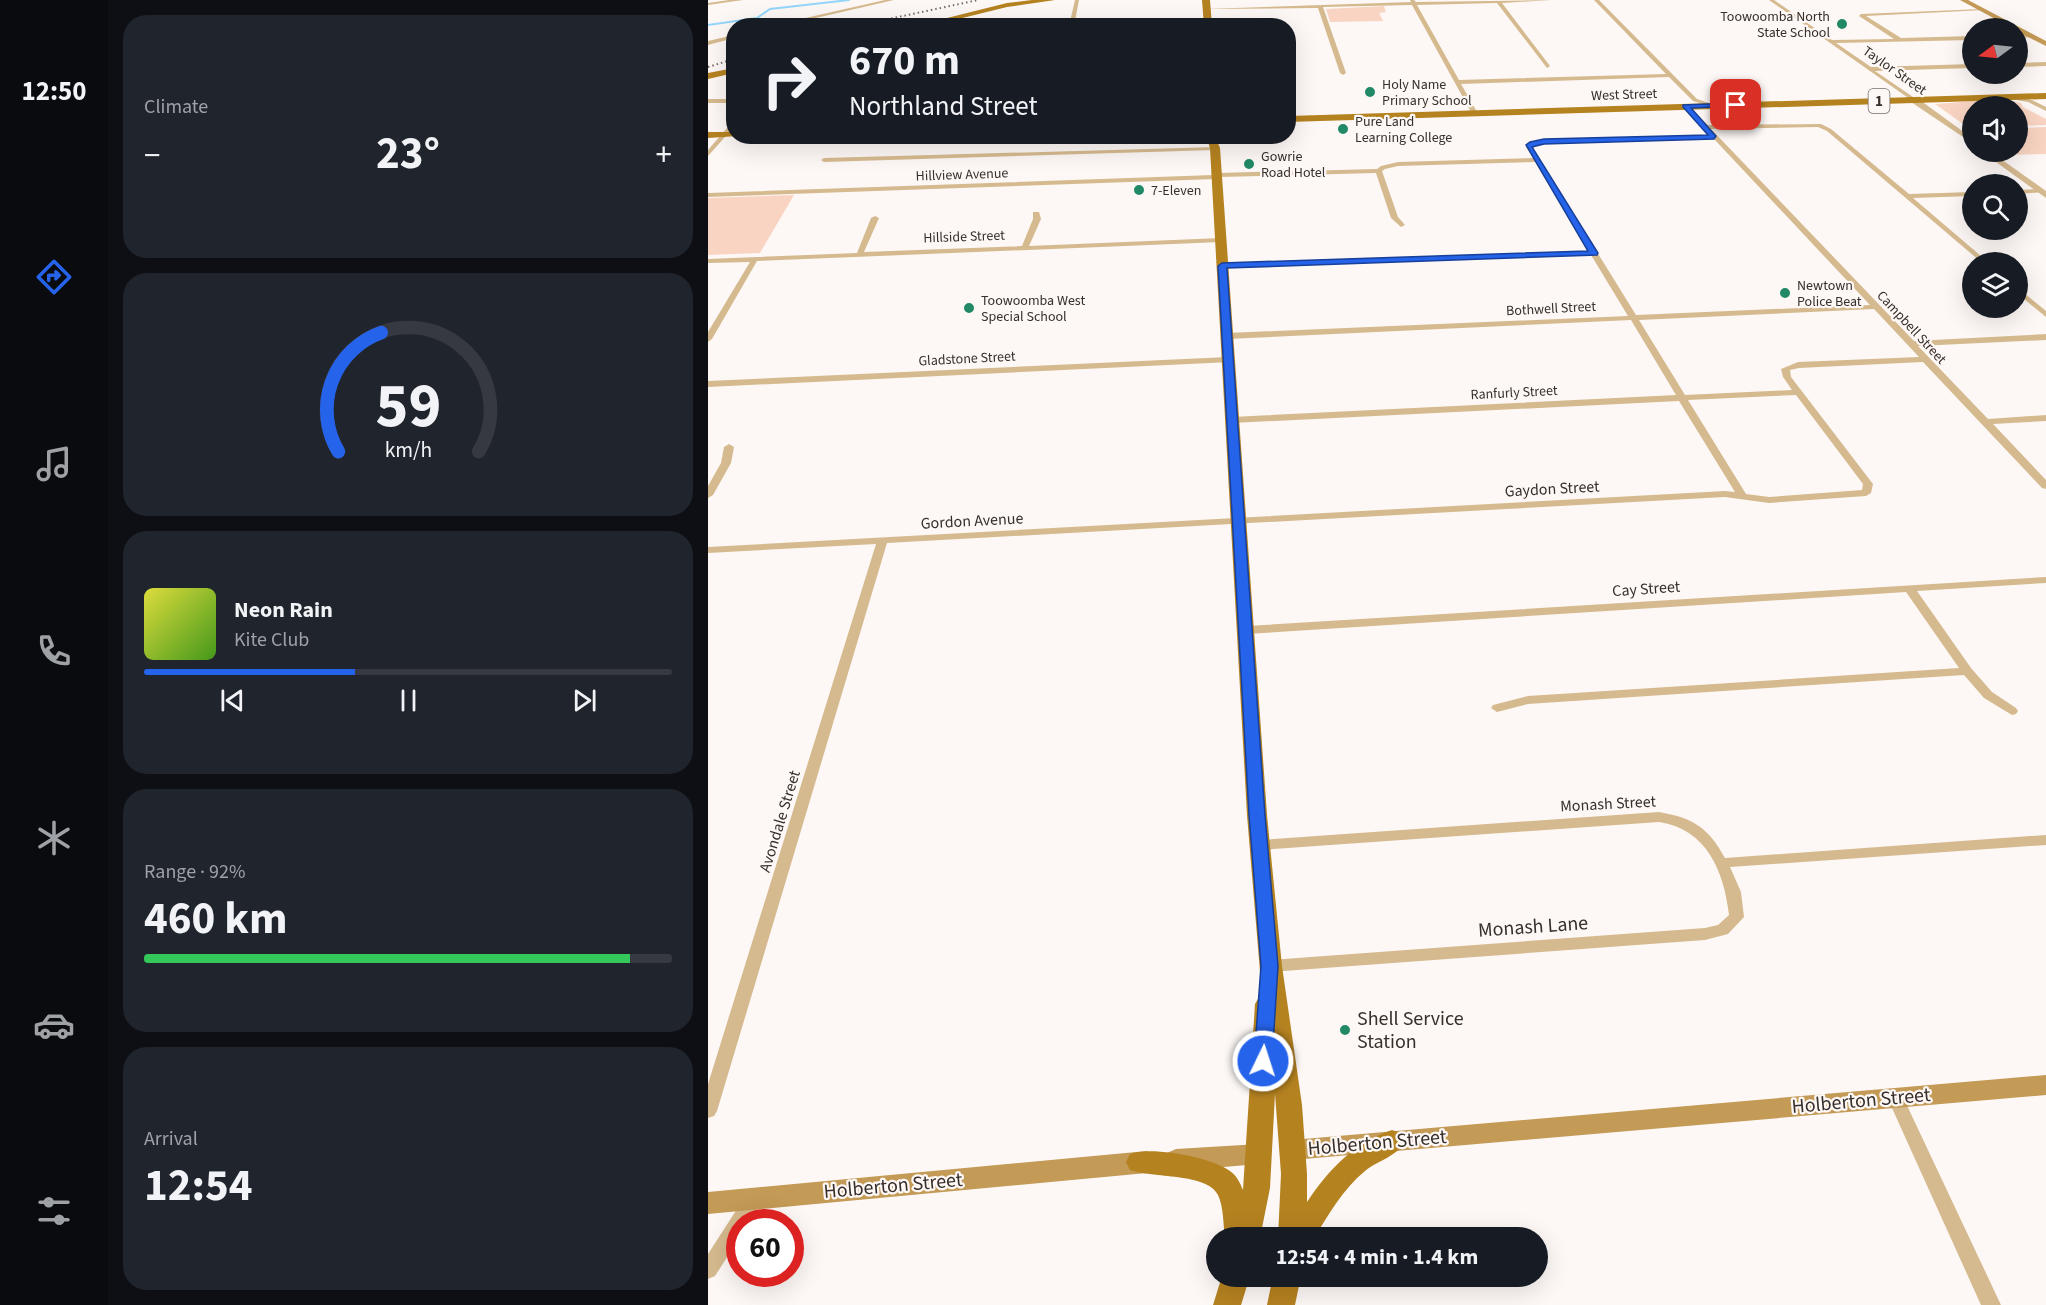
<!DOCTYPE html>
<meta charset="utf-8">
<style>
body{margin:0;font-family:"Source Sans 3",sans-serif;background:#20242c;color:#f1f3f6;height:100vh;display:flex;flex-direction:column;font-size:22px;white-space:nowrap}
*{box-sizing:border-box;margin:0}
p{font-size:20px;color:#9ea1a6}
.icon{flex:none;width:33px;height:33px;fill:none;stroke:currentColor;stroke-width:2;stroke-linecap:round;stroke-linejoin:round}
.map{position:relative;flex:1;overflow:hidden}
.side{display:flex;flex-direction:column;gap:15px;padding:15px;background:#0d0f14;width:600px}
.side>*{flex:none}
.guide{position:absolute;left:18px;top:18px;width:570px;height:126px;border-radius:24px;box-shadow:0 6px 24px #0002;background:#171b24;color:#f1f3f6;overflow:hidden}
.needle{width:39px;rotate:255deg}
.tools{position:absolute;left:1254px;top:18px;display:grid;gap:12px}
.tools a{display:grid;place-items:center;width:66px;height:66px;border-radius:50%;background:#171b24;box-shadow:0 6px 24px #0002;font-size:30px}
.speed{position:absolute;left:18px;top:1209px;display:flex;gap:12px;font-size:30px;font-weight:700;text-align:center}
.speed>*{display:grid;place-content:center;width:78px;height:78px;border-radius:50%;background:#171b24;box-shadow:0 6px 24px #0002;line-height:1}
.speed .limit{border:9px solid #d22;background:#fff;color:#111}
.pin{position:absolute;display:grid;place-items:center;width:51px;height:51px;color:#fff;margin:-26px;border-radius:12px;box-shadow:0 3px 9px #0006}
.me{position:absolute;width:66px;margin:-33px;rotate:4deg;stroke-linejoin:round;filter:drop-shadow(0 0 4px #0008)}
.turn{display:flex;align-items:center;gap:21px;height:126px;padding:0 24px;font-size:27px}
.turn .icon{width:78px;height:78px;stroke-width:2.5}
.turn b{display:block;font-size:42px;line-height:51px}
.big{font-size:45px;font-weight:700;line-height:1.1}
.side .tile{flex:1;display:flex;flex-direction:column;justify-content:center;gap:9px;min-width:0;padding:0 21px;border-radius:24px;background:#20242c}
.side .dial{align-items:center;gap:0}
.dial svg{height:156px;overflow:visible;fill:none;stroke:#363941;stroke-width:7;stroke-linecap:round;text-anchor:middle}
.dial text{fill:#f1f3f6;stroke:none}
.song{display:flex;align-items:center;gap:18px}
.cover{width:72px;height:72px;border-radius:9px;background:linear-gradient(135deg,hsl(60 70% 55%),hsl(100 70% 35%))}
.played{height:6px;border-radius:3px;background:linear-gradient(90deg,#2563eb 40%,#363941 40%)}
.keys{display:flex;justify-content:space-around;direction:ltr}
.heat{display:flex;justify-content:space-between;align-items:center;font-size:33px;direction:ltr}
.charge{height:9px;border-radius:4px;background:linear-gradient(90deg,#34c759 92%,#363941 0)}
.trip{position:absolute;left:498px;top:1227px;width:342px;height:60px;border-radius:30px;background:#171b24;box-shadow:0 6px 24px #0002;font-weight:700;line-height:60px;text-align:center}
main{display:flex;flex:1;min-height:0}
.tabs{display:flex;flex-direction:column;width:108px;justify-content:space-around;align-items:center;background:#090b0e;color:#9ea1a6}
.tabs .icon{width:42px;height:42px}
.tabs .selected{color:#2563eb}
.tabs b{font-size:27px;color:#f1f3f6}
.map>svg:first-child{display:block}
.green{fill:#f9d4c2}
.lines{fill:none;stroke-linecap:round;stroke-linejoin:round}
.stream{stroke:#94d5fb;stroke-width:2}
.minor{fill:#d6ba8f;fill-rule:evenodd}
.tertiary{fill:#d6ba8f;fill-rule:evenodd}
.secondary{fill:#c39a56;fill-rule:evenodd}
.primary{fill:#b58220;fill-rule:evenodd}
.rail{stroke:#726a66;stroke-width:2;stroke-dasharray:1.5 3;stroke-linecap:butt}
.route{fill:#2563eb;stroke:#184099;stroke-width:1.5}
.poi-dot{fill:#228966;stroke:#fdf8f6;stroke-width:2}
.labels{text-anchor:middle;stroke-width:4.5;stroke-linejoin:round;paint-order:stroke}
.far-poi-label{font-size:14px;fill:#382f2a;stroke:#fdf8f6;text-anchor:start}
.far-street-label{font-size:14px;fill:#382f2a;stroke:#fdf8f6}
.shield{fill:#fdf8f6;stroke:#736b67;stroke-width:1.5}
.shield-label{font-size:15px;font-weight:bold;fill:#382f2a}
.street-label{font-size:16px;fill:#382f2a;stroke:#fdf8f6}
.near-street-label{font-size:20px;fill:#382f2a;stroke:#fdf8f6}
.near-poi-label{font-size:20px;fill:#382f2a;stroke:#fdf8f6;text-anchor:start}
</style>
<main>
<nav class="tabs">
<b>12:50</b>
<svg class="icon selected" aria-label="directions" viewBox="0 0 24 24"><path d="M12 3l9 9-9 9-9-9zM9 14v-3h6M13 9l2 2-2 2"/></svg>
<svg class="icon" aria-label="music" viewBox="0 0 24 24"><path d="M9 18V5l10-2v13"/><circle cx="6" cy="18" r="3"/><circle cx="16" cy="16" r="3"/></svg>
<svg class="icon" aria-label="phone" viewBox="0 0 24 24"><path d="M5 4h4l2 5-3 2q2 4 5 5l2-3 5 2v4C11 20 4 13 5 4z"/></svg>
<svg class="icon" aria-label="climate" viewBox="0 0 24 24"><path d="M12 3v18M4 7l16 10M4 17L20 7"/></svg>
<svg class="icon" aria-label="car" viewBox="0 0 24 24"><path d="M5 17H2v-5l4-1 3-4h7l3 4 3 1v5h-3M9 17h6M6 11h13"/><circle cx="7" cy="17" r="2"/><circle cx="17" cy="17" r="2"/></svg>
<svg class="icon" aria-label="filters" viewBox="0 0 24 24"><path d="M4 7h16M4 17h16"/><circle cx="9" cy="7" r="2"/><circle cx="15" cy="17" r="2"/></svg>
</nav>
<section class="side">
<div class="tile"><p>Climate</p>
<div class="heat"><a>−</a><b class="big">23°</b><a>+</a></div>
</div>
<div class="tile dial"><svg viewBox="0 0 100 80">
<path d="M14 69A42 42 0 1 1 86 69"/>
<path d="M14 69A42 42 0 0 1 36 8" stroke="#2563eb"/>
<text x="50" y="56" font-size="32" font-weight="700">59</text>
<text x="50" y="72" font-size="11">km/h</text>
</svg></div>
<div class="tile">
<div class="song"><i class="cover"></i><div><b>Neon Rain</b><p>Kite Club</p></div></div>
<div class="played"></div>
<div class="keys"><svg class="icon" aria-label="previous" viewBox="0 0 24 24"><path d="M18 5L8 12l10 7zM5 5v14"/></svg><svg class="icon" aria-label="pause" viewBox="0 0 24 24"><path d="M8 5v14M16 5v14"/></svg><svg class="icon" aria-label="next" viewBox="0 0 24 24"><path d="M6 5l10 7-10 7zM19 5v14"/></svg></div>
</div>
<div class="tile"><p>Range · 92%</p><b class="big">460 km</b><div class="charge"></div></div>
<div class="tile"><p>Arrival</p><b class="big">12:54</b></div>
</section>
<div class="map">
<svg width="1338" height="1305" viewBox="0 0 1338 1305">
<rect width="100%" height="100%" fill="#fdf8f6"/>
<g class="green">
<polygon points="676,6 678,12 671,13 675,21 622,22 618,9"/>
<polygon points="1266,101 1274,106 1264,106 1264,126 1258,126 1227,104"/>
<polygon points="1304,101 1313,103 1315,107 1338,119 1338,125 1310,126 1310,106 1286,106 1279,102"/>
<polygon points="1338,127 1338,154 1300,155 1295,152 1310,152 1310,128"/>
<polygon points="86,195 52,253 0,255 0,198"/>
</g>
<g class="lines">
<polyline class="stream" points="0,25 49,18 62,9 141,0"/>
<g class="minor">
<polygon points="21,0 35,0 0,5 0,3"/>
<polygon points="177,0 186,0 73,26 62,26"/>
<polygon points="367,0 371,0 366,26 361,26"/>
<polygon points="702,0 706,0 708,2 844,0 794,3 842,66 839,68 789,3 709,5 751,80 958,74 886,0 891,0 989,99 1007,105 1004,107 985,101 961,77 753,84 769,112 766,114 763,112 704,5 615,7 638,73 635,75 632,73 610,8 497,9 703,2"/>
<polygon points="1061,0 1066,0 1124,40 1186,39 1151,16 1153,14 1274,9 1276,10 1158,16 1193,38 1264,36 1264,40 1128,43 1163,67 1264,64 1264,68 1167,71 1208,99 1206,102"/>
<polygon points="1323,34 1325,37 1310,38 1310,36"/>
<polygon points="26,35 26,38 0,45 0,41"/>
<polygon points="1338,62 1338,66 1310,67 1310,63"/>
<polygon points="1299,95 1324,100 1338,107 1338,111 1320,102 1297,98"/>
<rect x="0" y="99" width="26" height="4"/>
<path d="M978 104 1000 125 1113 124 1123 129 1201 194 1264 192V196L1205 198 1280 262H1273L1119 131 1110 127 1003 129 1206 341 1338 334V340L1210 346 1280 419 1338 415V421L1285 424 1338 480V489L1334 488 1215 362 1091 368 1082 370 1083 377 1165 484 1163 493 1158 496 1061 503 1017 497 179 543 9 1111 6 1116 0 1118V1084L168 544 0 553V547L1017 491 1027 492 971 401 524 423 519 420 524 417 968 395 923 320 519 339 515 336 519 333 920 316 883 255 514 267 510 265 514 263 881 251 827 162 690 166 677 169 674 171 690 217 697 225 693 227 683 218 668 173 511 177 508 179 0 197V193L505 175 508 173 669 169 673 166 690 162 825 158 818 147 824 141 1002 135 976 107ZM1006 139 1162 305 928 315 824 147 826 145 836 144ZM1166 309 1211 357 1090 362 1073 369 1075 377 1084 390 977 395 931 320ZM1088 395 1155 484 1154 490 1061 497 1038 494 980 400Z"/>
<polygon points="26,120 26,127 0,156 0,150"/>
<polygon points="509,147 510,148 507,150 116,162 113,160 116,158"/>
<polygon points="1333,189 1335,190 1335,192 1310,194 1310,190"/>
<polygon points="325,212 331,212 333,219 321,246 513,238 517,240 513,242 49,261 4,339 0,342 0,332 42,262 0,263 0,259 149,253 163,218 167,216 171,218 156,252 314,246 325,219"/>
<polygon points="1310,288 1338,311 1338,317 1310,294"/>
<polygon points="520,357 523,358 523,362 0,387 0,381"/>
<polygon points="21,444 26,447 23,463 5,495 0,498 0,486 13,463 16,447"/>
<polygon points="1338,577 1338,583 1209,591 1263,668 1284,692 1308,708 1310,711 1308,714 1304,715 1276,698 1256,675 820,704 789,712 783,708 785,705 820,696 1251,668 1198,592 539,634 533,630 539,626"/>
<path d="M951 812C985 818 1000 827 1017 858L1338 835V845L1022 867 1033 892 1036 917 1020 934 997 940 562 972 557 970 554 966 557 962 562 960 997 928 1010 925 1021 915C1016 872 999 829 951 822L552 850 547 848 545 845 547 842 552 840Z"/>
<polygon points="1187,1090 1193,1092 1195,1097 1293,1305 1273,1305 1179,1097 1181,1092"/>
<polygon points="46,1190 52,1192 55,1198 41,1222 32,1222 32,1237 7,1276 0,1279 0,1254 40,1192"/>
</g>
<g class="tertiary">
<polygon points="1203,98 1209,98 1264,138 1264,143 1203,102"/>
<polygon points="1274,152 1283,152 1338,191 1338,198"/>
</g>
<g class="secondary">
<polygon points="1252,0 1260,0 1338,41 1338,46 1310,32 1310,28 1304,28"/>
<polygon points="1338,1075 1338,1095 584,1160 575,1157 572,1150 575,1143 584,1140"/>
<polygon points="551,1144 560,1147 563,1154 560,1161 551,1164 468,1171 459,1167 456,1160 459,1153 468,1149"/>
<polygon points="439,1151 448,1155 451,1162 448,1169 439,1173 0,1214 0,1192"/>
</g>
<g class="primary">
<polygon points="324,0 347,0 299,7 222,26 207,26 299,3"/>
<polygon points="494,0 502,0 504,26 496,26"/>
<polygon points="26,68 26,73 0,79 0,73"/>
<polygon points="1338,93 1338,99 580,122 580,116"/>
<polygon points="0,132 26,132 26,136 30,136 0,138"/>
<path d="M498 136H507L512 148 559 815 574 966 594 1105 599 1174V1202C621 1169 646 1143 684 1130L693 1133 697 1141C689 1157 670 1160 657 1171 635 1189 621 1214 606 1238H570L573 1174 567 1094 562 1188 552 1238H517C515 1224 516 1208 510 1195 500 1173 443 1178 422 1170L418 1162 422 1154C443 1146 503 1157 522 1171 529 1176 532 1183 535 1190L547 1004 551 997 554 996 539 815 502 148Z"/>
<polygon points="514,1276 542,1276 533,1305 505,1305"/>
<polygon points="565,1276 593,1276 587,1305 559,1305"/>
</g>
<g class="rail">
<polyline points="148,26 270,0"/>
<polyline points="0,67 26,59"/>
</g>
</g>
<polygon class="route" points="1028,103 1030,106 983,108 1008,136 1006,139 836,144 824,147 890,253 889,255 519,268 557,815 570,966 564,1061 562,1067 555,1069 548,1067 546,1061 553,966 541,815 510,266 514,263 880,251 818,145 822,142 836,139 1000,135 975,107 975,105"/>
<g class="poi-dot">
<circle cx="1134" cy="24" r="6"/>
<circle cx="662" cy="92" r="6"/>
<circle cx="635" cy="129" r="6"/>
<circle cx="541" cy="164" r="6"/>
<circle cx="431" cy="190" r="6"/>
<circle cx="1077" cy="293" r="6"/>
<circle cx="261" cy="308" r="6"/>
<circle cx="637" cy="1030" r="6"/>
</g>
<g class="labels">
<g class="far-poi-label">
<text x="1122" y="21" text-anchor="end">Toowoomba North<tspan x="1122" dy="16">State School</tspan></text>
<text x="674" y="89">Holy Name<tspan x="674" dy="16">Primary School</tspan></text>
<text x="647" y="126">Pure Land<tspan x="647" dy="16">Learning College</tspan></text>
<text x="553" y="161">Gowrie<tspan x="553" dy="16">Road Hotel</tspan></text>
<text x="443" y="195">7-Eleven</text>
<text x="1089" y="290">Newtown<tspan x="1089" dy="16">Police Beat</tspan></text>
<text x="273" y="305">Toowoomba West<tspan x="273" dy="16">Special School</tspan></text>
</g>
<g class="far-street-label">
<text transform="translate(1187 70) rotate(35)" y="5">Taylor Street</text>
<text transform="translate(916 94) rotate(-2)" y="5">West Street</text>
<text transform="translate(254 174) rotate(-2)" y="5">Hillview Avenue</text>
<text transform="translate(256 236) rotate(-2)" y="5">Hillside Street</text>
<text transform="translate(843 308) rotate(-3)" y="5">Bothwell Street</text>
<text transform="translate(1204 327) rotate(47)" y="5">Campbell Street</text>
<text transform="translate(259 358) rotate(-3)" y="5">Gladstone Street</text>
<text transform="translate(806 392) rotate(-3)" y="5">Ranfurly Street</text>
</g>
<rect class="shield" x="1160.5" y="89" width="21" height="24" rx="4.5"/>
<g class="shield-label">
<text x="1171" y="106">1</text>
</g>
<g class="street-label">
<text transform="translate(844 488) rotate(-3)" y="6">Gaydon Street</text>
<text transform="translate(264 520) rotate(-3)" y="6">Gordon Avenue</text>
<text transform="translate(938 588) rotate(-4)" y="6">Cay Street</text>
<text transform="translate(900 803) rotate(-3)" y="6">Monash Street</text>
<text transform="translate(71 821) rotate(-73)" y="6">Avondale Street</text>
</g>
<g class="near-street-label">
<text transform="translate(825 926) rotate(-4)" y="7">Monash Lane</text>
<text transform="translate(1153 1100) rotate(-5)" y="7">Holberton Street</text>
<text transform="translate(669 1142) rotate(-5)" y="7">Holberton Street</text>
<text transform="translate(185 1185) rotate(-5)" y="7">Holberton Street</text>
</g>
<g class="near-poi-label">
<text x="649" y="1025">Shell Service<tspan x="649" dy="23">Station</tspan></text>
</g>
</g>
</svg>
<div class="tools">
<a><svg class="needle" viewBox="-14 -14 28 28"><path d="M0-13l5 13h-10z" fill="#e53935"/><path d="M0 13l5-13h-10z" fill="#9ea1a6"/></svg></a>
<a><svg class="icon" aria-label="sound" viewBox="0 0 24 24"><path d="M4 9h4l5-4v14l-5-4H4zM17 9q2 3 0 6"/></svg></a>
<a><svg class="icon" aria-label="search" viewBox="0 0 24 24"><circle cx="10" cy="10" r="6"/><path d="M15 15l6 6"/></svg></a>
<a><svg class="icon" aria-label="layers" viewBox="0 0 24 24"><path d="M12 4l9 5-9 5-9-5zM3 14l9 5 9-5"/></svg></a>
</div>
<div class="speed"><div class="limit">60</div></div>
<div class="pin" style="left:1028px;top:105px;background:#d93025"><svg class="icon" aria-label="arrive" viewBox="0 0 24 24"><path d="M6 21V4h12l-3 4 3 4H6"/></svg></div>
<svg class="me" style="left:555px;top:1061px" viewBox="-20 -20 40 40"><circle r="17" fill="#2563eb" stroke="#fff" stroke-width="3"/><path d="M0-11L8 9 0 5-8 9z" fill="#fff"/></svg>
<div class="trip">12:54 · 4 min · 1.4 km</div>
<div class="guide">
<div class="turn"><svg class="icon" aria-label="right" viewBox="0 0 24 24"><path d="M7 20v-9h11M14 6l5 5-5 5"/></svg><div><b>670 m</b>Northland Street</div></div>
</div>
</div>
</main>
